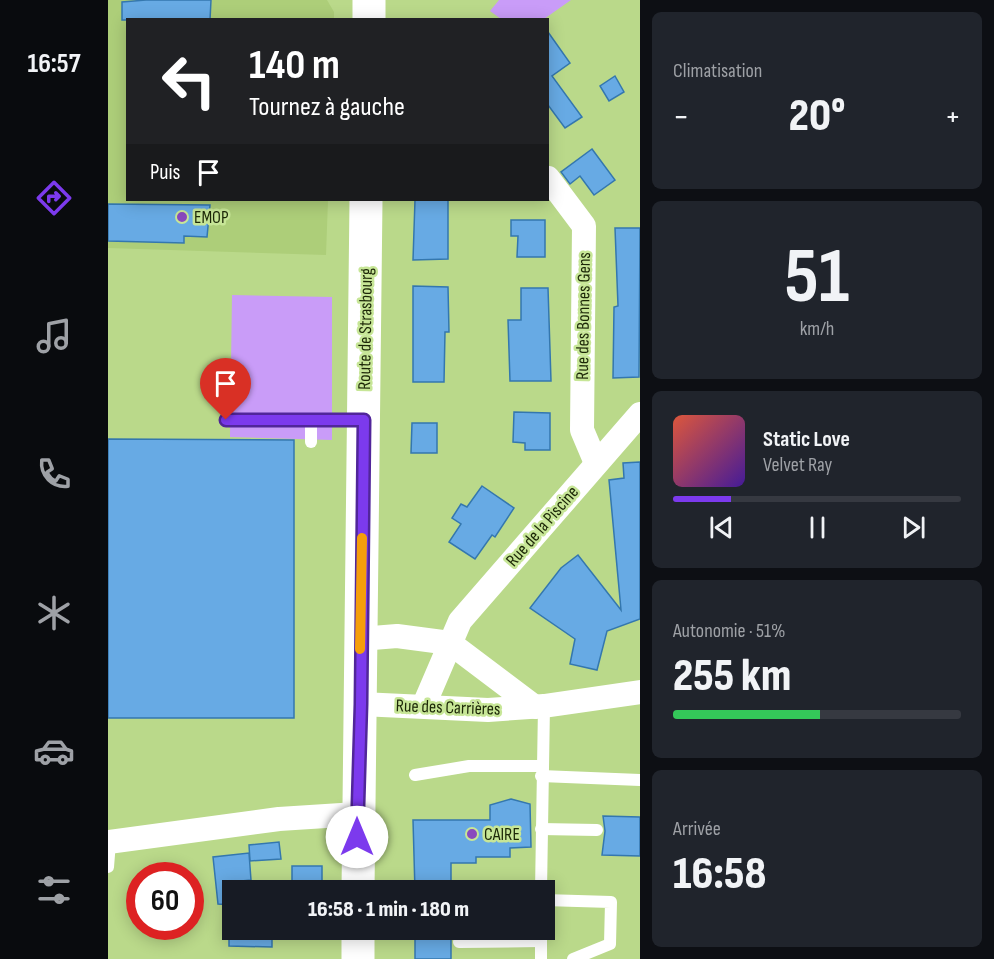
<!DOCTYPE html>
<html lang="fr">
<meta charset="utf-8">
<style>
body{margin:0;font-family:"Sofia Sans Condensed",sans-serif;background:#20242c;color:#f1f3f6;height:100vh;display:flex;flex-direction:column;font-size:22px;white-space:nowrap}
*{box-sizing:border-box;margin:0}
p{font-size:20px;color:#9ea1a6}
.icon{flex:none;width:33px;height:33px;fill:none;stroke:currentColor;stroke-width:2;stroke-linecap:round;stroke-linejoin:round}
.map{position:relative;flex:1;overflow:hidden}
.details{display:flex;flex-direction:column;gap:12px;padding:12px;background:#0d0f14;width:354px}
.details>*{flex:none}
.guide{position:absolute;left:18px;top:18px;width:423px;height:183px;border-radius:0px;box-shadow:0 3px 15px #0003;background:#202124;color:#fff;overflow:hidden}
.speed{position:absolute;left:18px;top:862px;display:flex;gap:12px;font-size:30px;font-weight:700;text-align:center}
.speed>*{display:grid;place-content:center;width:78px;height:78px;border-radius:50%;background:#171b24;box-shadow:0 3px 15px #0003;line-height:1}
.speed .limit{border:9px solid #d22;background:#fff;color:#111}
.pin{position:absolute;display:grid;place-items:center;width:51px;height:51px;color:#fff;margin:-62px -26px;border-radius:50% 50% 50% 0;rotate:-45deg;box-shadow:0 0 6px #0007}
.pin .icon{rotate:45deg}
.me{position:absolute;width:66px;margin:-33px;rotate:0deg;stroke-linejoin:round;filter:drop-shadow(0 0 4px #0008)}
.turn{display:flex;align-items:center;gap:21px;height:126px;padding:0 24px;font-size:27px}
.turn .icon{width:78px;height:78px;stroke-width:2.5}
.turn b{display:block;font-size:42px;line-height:51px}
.then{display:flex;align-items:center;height:57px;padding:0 24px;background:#0003;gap:12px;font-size:22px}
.big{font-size:45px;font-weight:800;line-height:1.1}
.details .widget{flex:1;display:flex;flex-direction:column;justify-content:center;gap:9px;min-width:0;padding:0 21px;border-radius:9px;background:#20242c}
.details .dial{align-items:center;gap:0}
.dial b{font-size:78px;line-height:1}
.song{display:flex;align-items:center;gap:18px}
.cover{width:72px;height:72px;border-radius:9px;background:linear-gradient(135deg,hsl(10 70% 55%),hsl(260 70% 35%))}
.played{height:6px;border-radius:3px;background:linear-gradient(90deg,#7c3aed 20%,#363941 20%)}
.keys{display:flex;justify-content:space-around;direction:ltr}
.heat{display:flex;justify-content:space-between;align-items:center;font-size:33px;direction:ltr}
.charge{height:9px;border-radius:4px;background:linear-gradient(90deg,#34c759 51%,#363941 0)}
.trip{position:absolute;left:114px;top:880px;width:333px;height:60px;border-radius:0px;background:#171b24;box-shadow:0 3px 15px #0003;font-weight:800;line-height:60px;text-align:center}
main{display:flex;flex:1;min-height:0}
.tabs{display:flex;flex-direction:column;width:108px;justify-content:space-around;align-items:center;background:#090b0e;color:#9ea1a6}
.tabs .icon{width:42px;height:42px}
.tabs .on{color:#7c3aed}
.tabs b{font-size:27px;color:#f1f3f6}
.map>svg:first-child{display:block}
.built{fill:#adce79}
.green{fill:#c99cf8}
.building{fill:#67aae4;stroke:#3477ae;stroke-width:1.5}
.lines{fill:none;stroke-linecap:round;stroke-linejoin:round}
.lane{stroke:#fff;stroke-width:12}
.street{stroke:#fff;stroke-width:24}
.primary{stroke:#fff;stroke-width:33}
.route-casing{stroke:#51269a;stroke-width:15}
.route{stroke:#7c3aed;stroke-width:10}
.slow{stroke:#f59e0b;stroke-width:10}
.poi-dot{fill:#8949be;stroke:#c7e697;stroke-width:2}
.labels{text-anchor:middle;stroke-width:5;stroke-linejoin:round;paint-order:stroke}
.poi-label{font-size:18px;fill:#1c2707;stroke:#c7e697;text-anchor:start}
.street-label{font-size:18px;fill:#1c2707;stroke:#c7e697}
</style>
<main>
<nav class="tabs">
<b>16:57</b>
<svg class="icon on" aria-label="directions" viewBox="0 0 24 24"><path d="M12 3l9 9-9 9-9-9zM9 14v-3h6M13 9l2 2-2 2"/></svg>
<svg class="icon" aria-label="music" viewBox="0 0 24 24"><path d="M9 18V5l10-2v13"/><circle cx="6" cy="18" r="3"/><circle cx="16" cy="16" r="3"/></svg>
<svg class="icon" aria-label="phone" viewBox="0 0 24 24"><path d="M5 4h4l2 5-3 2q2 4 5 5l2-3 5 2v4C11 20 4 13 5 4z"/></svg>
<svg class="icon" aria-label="climate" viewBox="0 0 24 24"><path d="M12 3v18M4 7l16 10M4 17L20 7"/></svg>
<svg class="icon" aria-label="car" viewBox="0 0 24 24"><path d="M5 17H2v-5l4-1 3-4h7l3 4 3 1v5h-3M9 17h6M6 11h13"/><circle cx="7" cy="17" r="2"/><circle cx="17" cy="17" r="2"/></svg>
<svg class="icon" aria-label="filters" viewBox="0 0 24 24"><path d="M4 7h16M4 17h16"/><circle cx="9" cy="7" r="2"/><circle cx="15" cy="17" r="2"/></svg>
</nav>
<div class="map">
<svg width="532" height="959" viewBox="0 0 532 959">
<rect width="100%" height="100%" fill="#bad98a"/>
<polygon class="built" points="0,0 219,0 226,12 226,19 20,20 20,200 220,200 218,255 0,248"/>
<g class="green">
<polygon points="391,0 463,0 436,19 393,19 382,11"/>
<polygon points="124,295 224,297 224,440 122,437"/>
</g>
<g class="building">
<polygon points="38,0 103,0 102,20 14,20 14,2"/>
<polygon points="440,32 462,63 444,76 474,117 457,128 440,105"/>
<polygon points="507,76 516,92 501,101 492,86"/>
<polygon points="484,149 507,180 486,195 472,176 462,184 453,172"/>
<polygon points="307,200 340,200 340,259 305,260"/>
<polygon points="0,204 102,205 99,237 76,236 76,243 0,241"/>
<polygon points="403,220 437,220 437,257 409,257 410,236 403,236"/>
<polygon points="507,228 532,228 531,377 505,378 506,307 510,306"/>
<polygon points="305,286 340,287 341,332 337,332 336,382 305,382"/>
<polygon points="413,288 440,288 443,381 402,381 400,320 413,320"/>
<polygon points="406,412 442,413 442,450 417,450 417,443 405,442"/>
<polygon points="304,423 329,423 329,453 303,453"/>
<polygon points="0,439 186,440 186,718 0,718"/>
<polygon points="532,462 532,619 499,631 489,670 462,664 467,639 422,608 453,568 470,555 513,610 501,480 516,478 515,463"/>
<polygon points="374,486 406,508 387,537 384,535 367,559 341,542 353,524 344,518 353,504 359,507"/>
<polygon points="403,799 422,804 423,847 402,848 402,857 368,857 368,863 343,863 343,891 307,891 305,820 382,820 382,805"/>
<polygon points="495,816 532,817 532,856 494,855 497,831"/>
<polygon points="171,842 173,859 142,861 141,845"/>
<polygon points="141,853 143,880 124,882 124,905 110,904 105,857"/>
<rect x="184" y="866" width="30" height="25"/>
<polygon points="121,930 164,930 164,947 121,946"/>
<rect x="307" y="930" width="36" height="29"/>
</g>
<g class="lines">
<g class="lane">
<polyline points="119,420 254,420"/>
<polyline points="203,442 203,420"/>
<polyline points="307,775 361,766 434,766"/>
<polyline points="433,776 532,780"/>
<polyline points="433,829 489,830"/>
<polyline points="0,867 2,842"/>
<polyline points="433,891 436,706"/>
<polyline points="436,900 503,902 502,944 465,959"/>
<polyline points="433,930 433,959"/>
<polyline points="351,942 433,941"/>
</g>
<g class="street">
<polyline points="440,178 476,226 474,430 488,463"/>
<polyline points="252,639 289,636 342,643 427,707"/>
<polyline points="253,704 380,710 436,706 532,692"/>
<polyline points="316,705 352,621 532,414"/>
<polyline points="0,842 171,819 249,814"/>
</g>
<g class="primary">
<polyline points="261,20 261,0"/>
<polyline points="250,891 258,200"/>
<polyline points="250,959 250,930"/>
</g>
</g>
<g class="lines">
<defs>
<polyline id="route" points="118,420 256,420 253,704 249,837"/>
</defs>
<use href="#route" class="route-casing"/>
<use href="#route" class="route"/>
<polyline class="slow" points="252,649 254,538"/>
</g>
<g class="poi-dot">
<circle cx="74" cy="217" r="6"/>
<circle cx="364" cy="834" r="6"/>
</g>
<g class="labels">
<g class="poi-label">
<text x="86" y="223">EMOP</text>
<text x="376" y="840">CAIRE</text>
</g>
<g class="street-label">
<text transform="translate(475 316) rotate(-89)" y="6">Rue des Bonnes Gens</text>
<text transform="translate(257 329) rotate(-89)" y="6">Route de Strasbourg</text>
<text transform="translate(434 526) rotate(-49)" y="6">Rue de la Piscine</text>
<text transform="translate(340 707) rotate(2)" y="6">Rue des Carrières</text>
</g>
</g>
</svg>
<div class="speed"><div class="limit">60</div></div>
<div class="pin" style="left:118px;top:420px;background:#d93025"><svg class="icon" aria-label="arrive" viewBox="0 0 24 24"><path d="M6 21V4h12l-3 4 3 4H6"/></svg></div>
<svg class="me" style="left:249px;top:837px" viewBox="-20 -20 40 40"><circle r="19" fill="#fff"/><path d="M0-13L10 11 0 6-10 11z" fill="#7c3aed"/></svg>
<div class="trip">16:58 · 1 min · 180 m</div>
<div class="guide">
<div class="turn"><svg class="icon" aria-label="left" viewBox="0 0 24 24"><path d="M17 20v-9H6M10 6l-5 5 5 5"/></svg><div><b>140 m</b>Tournez à gauche</div></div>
<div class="then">Puis<svg class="icon" aria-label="arrive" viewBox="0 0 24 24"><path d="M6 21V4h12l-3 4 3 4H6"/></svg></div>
</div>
</div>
<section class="details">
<div class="widget"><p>Climatisation</p>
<div class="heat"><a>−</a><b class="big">20°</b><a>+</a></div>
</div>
<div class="widget dial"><b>51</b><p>km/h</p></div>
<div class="widget">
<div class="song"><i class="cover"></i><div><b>Static Love</b><p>Velvet Ray</p></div></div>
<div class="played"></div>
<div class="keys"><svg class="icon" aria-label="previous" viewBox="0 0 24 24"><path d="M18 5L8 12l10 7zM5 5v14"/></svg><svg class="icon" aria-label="pause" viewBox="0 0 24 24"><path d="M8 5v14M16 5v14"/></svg><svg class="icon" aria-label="next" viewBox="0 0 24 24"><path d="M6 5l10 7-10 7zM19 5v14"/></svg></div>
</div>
<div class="widget"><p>Autonomie · 51%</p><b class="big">255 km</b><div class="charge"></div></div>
<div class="widget"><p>Arrivée</p><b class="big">16:58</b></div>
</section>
</main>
